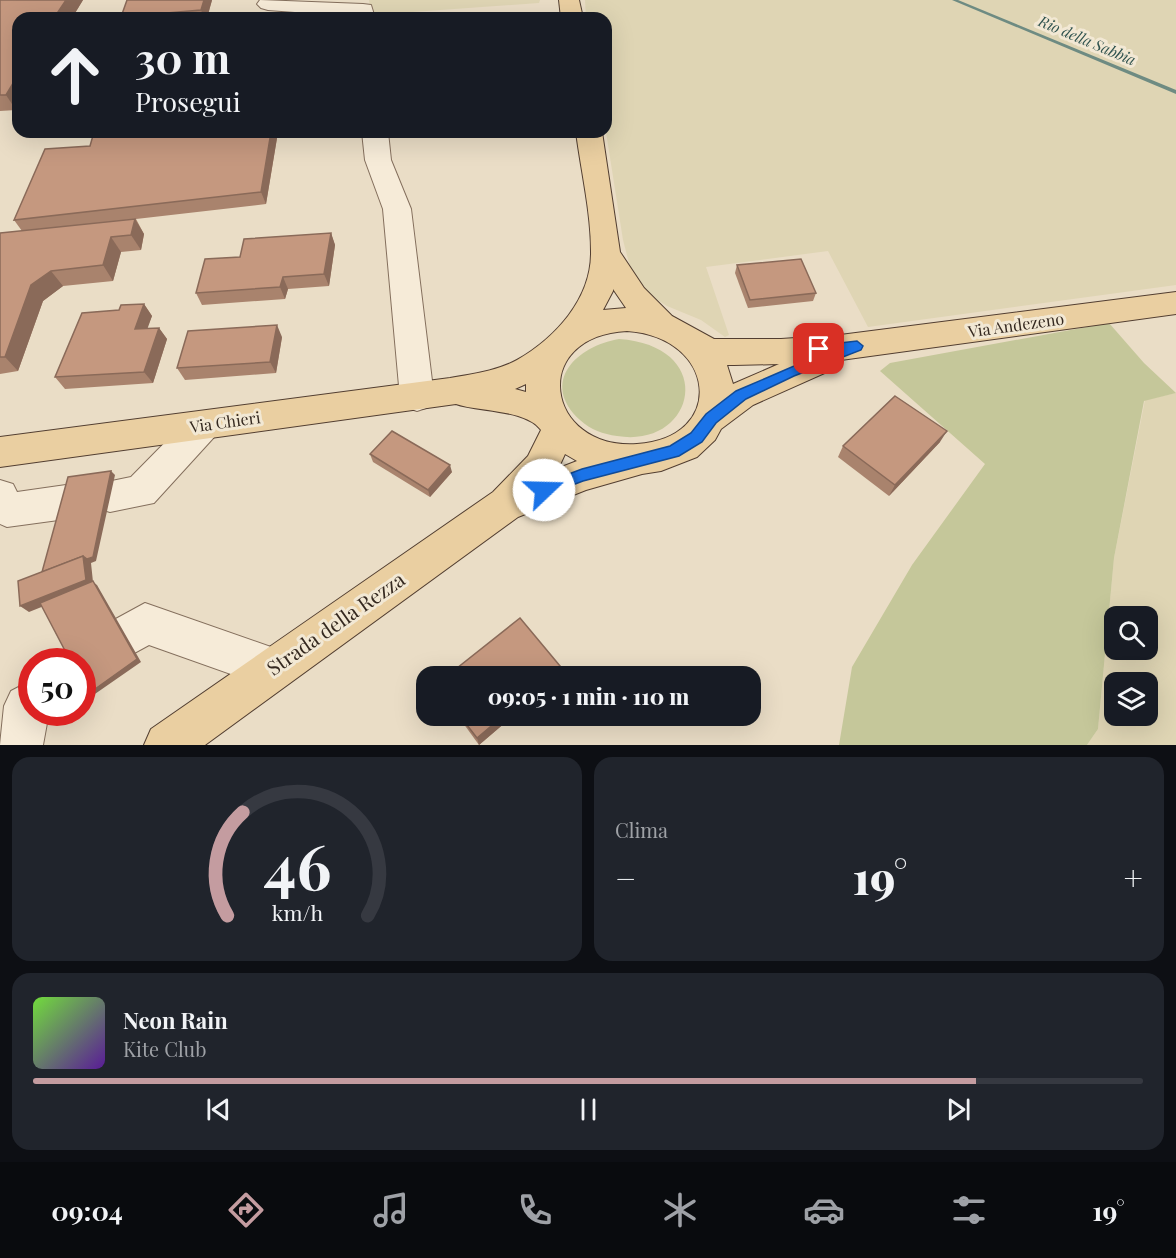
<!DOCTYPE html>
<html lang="it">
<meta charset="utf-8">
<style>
body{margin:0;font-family:"Playfair Display",serif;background:#20242c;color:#f1f3f6;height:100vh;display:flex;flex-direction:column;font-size:22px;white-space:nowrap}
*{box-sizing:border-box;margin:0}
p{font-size:20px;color:#9ea1a6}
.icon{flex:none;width:33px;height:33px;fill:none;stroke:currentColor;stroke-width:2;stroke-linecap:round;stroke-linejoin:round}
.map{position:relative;height:745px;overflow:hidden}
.sheet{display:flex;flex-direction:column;gap:12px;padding:12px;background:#0d0f14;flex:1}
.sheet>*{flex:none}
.top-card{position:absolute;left:12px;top:12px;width:600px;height:126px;border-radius:18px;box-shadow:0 6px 24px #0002;background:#171b24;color:#f1f3f6;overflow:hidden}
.fabs{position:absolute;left:1104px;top:606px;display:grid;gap:12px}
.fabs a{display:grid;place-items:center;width:54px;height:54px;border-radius:12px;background:#171b24;box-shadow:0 6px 24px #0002;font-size:30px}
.speed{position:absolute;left:18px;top:648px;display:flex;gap:12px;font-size:30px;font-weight:700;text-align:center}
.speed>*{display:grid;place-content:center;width:78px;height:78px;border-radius:50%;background:#171b24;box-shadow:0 6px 24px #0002;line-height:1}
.speed .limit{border:9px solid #d22;background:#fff;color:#111}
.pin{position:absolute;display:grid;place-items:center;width:51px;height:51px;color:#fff;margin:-26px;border-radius:12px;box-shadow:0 3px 9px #0006}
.me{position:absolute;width:66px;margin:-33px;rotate:69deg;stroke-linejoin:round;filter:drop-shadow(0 0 4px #0008)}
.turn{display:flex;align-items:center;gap:21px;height:126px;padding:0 24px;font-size:27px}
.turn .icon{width:78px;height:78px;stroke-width:2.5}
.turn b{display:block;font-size:42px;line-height:51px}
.big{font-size:45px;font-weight:800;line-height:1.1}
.sheet .card{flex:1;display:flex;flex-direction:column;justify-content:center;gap:9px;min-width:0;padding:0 21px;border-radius:18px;background:#20242c}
.sheet .dial{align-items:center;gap:0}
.dial svg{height:156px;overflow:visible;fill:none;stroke:#363941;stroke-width:7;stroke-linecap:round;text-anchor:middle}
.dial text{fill:#f1f3f6;stroke:none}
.song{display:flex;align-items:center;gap:18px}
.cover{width:72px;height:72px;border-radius:9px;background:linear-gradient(135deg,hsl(100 70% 55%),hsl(270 70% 35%))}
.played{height:6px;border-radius:3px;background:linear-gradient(90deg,#c49ca0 85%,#363941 85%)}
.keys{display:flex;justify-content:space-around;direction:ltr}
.heat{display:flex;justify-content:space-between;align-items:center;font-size:33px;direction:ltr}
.sheet .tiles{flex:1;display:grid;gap:12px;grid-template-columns:1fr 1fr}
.card:last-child{grid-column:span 2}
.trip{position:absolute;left:416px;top:666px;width:345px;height:60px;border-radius:18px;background:#171b24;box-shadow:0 6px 24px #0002;font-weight:800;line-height:60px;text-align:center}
.tab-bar{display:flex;height:96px;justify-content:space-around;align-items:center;background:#090b0e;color:#9ea1a6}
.tab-bar .icon{width:42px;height:42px}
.tab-bar .on{color:#c49ca0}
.tab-bar b{font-size:27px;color:#f1f3f6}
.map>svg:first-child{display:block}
.farmland{fill:#dfd5b4;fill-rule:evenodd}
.green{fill:#c5c79a}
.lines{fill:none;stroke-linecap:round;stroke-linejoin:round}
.stream{fill:#6e8b82;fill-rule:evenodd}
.minor-casing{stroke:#846f5d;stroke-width:2}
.major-casing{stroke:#523e31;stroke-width:2}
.minor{fill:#f6ebd8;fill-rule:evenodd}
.major{fill:#eacfa1;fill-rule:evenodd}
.wall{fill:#a9836d}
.shaded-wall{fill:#8a6a59}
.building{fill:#c5987f;stroke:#8a6a59;stroke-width:1.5}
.route{fill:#1a73e8;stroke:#114b97;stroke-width:1.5}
.labels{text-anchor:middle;stroke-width:6;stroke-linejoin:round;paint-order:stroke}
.far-water-label{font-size:15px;font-style:italic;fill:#30534f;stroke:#f2e8d4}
.street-label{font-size:16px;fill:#352920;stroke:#f2e8d4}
.near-street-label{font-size:20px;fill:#352920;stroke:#f2e8d4}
</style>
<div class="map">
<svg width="1176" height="745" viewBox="0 0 1176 745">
<rect width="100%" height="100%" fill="#eaddc6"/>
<g class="farmland">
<polygon points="369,0 540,0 539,3 371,15"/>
<polygon points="585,0 1176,0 1176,285 868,327 828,251 706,267 729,335 725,337 701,320 667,306 635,286 623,240 606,132 606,18 586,18"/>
<path d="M1176 393V745H1087L1098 729 1114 558 1145 400ZM1114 616H1148V650H1114ZM1114 682H1148V716H1114Z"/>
</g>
<g class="green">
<polygon points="1109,323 1144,363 1176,393 1144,401 1114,558 1098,729 1087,745 839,745 852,667 912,565 985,464 880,371 890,363"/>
<path d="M619 339C719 346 696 449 617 436 603 434 591 430 580 420 539 382 577 346 619 339Z"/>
</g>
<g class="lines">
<polygon class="stream" points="952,0 958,0 1176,90 1176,94"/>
<defs>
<g id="minor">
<polygon points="260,0 363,4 371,5 375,18 268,10 261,8 257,4"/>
<polygon points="362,132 388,132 391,160 411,209 434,397 429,407 417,411 405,407 400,397 383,209 365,160"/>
<polygon points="204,411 216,415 221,425 216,435 154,503 110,512 97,508 91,496 97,484 131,477 192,415"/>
<polygon points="0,480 13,484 17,492 66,485 79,490 85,502 79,514 66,519 7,527 0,524"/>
<polygon points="145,603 288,653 294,668 288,683 273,689 149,645 127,657 112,651 106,636 112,621"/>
<polygon points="32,680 32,712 49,712 43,745 0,745 4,706 11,691"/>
</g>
<g id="major">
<polygon points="559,0 579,0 583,18 561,18"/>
<path d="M576 132H602L620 252 644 288 672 316 714 339H781L840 335 1176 292V314L841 360 838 367 753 405 721 429 715 440 697 457 661 471 642 474 586 490 518 517 205 745H144L151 729 493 492 528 456 541 430C526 409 478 412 456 404L0 467V437L450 378C472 374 497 371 517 360 555 338 592 299 591 251 591 212 581 171 576 132ZM613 289 626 308 603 310 613 291ZM627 331C717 337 727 438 637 444 545 450 528 336 627 331ZM779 364 733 384 727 365H734ZM526 384V392L515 389ZM565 454 577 461 559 468V467Z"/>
</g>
</defs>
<use href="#minor" class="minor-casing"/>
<use href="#major" class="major-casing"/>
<use href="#minor" class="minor"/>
<use href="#major" class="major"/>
</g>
<g class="wall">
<polygon points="0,0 83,0 72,18 18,18 18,106 16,110 0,111"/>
<polygon points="212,0 207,18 121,18 121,17"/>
<polygon points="94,132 205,132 204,134 226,132 278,132 266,204 136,219 144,234 141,250 121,252 113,281 63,286 43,301 18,371 0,374 0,233 22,231 14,220 90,146"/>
<polygon points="331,233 335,245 329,286 288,289 285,299 202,305 196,293 240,257"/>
<polygon points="737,265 816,293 813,301 748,308 735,273"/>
<polygon points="144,304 152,316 147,328 159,328 167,339 153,383 65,389 55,377 119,310"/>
<polygon points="282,337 276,373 185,380 177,368"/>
<polygon points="940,442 889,496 838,457 843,446"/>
<polygon points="370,454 452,472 430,497 373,462"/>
<polygon points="458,716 513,716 479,745"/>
</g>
<g class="shaded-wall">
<polygon points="66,0 83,0 72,18 54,18"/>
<polygon points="204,0 212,0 207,18 204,18 201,10"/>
<polygon points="18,75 18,106 16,110 6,95"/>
<polygon points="196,132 205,132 201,147 195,135"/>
<polygon points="271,132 278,132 266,204 261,192"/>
<polygon points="135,219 144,234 141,250 131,235"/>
<polygon points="331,233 335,245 329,286 324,274"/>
<polygon points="111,237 121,252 113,281 103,265"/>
<polygon points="51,271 63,286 43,301 18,371 5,357 31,285"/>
<polygon points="283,277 288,289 285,299 280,287"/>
<polygon points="144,304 152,316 143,341 135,329"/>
<polygon points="277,325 282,337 276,373 270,362"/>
<polygon points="159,328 167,339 153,383 144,372"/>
<polygon points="947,431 940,442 889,496 895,485"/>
<polygon points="450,465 452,472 430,497 428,490"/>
<polygon points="111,471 115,475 96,561 91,563 93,582 97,585 141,662 92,696 88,694 94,586 29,612 20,606 83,556"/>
<polygon points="560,666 561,674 558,676 548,676"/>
<polygon points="503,716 513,716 479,745 477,738"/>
</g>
<g class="building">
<polygon points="0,0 66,0 54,18 18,18 18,75 6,95 0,95"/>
<polygon points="127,0 204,0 201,10 121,17"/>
<polygon points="94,132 196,132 195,135 226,132 271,132 261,192 14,220 45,149 90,146"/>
<polygon points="135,219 131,235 111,237 103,265 51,271 31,285 5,357 0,357 0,233"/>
<polygon points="331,233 324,274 283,277 280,287 196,293 205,259 240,257 244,239"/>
<polygon points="801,259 816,293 750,300 737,265"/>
<polygon points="144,304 135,329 159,328 144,372 55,377 82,313 119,310 121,305"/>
<polygon points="277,325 270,362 177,368 188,331"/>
<polygon points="895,396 947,431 895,485 843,446"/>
<polygon points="392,431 450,465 428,490 370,454"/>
<polygon points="111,471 93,557 87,559 83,556 42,572 68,477"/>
<polygon points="83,556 86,580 20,606 18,581"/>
<polygon points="93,581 137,659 88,694 82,683 82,662 71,662 40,603"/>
<polygon points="520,618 560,666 548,676 447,676"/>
<polygon points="460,716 503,716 477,738"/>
</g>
<polygon class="route" points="857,341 863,346 861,350 794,376 746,399 716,423 702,442 679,456 583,481 544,496 539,494 536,490 539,485 582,469 670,446 691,433 706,414 736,391 822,354 814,353 814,346"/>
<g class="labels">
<g class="far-water-label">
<text transform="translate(1087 41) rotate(23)" y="5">Rio della Sabbia</text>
</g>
<g class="street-label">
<text transform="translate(1016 325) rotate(-8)" y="6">Via Andezeno</text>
<text transform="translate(225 422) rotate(-8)" y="6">Via Chieri</text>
</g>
<g class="near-street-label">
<text transform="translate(336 624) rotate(-35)" y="7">Strada della Rezza</text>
</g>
</g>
</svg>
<div class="fabs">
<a><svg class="icon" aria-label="search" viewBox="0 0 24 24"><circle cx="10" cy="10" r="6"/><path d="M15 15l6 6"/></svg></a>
<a><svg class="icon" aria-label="layers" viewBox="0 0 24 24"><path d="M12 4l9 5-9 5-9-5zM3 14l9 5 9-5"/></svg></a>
</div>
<div class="speed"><div class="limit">50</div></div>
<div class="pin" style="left:819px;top:349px;background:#d93025"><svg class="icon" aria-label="arrive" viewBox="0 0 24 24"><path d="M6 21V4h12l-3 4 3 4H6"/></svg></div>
<svg class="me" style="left:544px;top:490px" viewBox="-20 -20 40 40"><circle r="19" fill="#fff"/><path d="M0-13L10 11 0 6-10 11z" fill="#1a73e8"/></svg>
<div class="trip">09:05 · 1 min · 110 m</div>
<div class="top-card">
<div class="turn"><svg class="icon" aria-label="ahead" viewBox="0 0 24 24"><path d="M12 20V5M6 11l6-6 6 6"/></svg><div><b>30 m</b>Prosegui</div></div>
</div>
</div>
<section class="sheet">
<div class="tiles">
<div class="card dial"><svg viewBox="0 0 100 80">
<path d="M14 69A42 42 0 1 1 86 69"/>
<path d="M14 69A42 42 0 0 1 22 16" stroke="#c49ca0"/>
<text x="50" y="56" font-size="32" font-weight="700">46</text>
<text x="50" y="72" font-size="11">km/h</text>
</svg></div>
<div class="card"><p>Clima</p>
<div class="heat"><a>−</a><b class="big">19°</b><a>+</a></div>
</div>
<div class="card">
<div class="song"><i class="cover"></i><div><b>Neon Rain</b><p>Kite Club</p></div></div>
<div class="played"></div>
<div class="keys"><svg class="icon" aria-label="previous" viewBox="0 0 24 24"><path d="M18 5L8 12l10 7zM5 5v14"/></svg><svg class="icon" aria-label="pause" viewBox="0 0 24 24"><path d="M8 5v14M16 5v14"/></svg><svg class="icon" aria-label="next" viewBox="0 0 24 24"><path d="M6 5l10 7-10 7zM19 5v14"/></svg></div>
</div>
</div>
</section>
<nav class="tab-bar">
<b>09:04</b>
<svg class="icon on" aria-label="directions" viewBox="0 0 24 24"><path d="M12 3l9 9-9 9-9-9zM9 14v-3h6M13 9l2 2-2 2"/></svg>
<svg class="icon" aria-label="music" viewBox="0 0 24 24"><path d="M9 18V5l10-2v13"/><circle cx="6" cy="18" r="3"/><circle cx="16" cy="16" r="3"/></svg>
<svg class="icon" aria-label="phone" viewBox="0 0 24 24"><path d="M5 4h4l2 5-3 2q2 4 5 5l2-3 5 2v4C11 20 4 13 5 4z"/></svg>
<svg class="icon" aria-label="climate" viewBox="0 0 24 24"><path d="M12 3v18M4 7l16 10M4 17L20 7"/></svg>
<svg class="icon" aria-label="car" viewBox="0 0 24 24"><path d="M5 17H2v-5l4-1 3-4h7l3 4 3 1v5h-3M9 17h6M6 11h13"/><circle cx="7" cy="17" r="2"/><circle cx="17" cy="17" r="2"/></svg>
<svg class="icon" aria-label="filters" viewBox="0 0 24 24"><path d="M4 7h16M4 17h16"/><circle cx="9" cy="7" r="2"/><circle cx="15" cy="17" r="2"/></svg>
<b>19°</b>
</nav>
